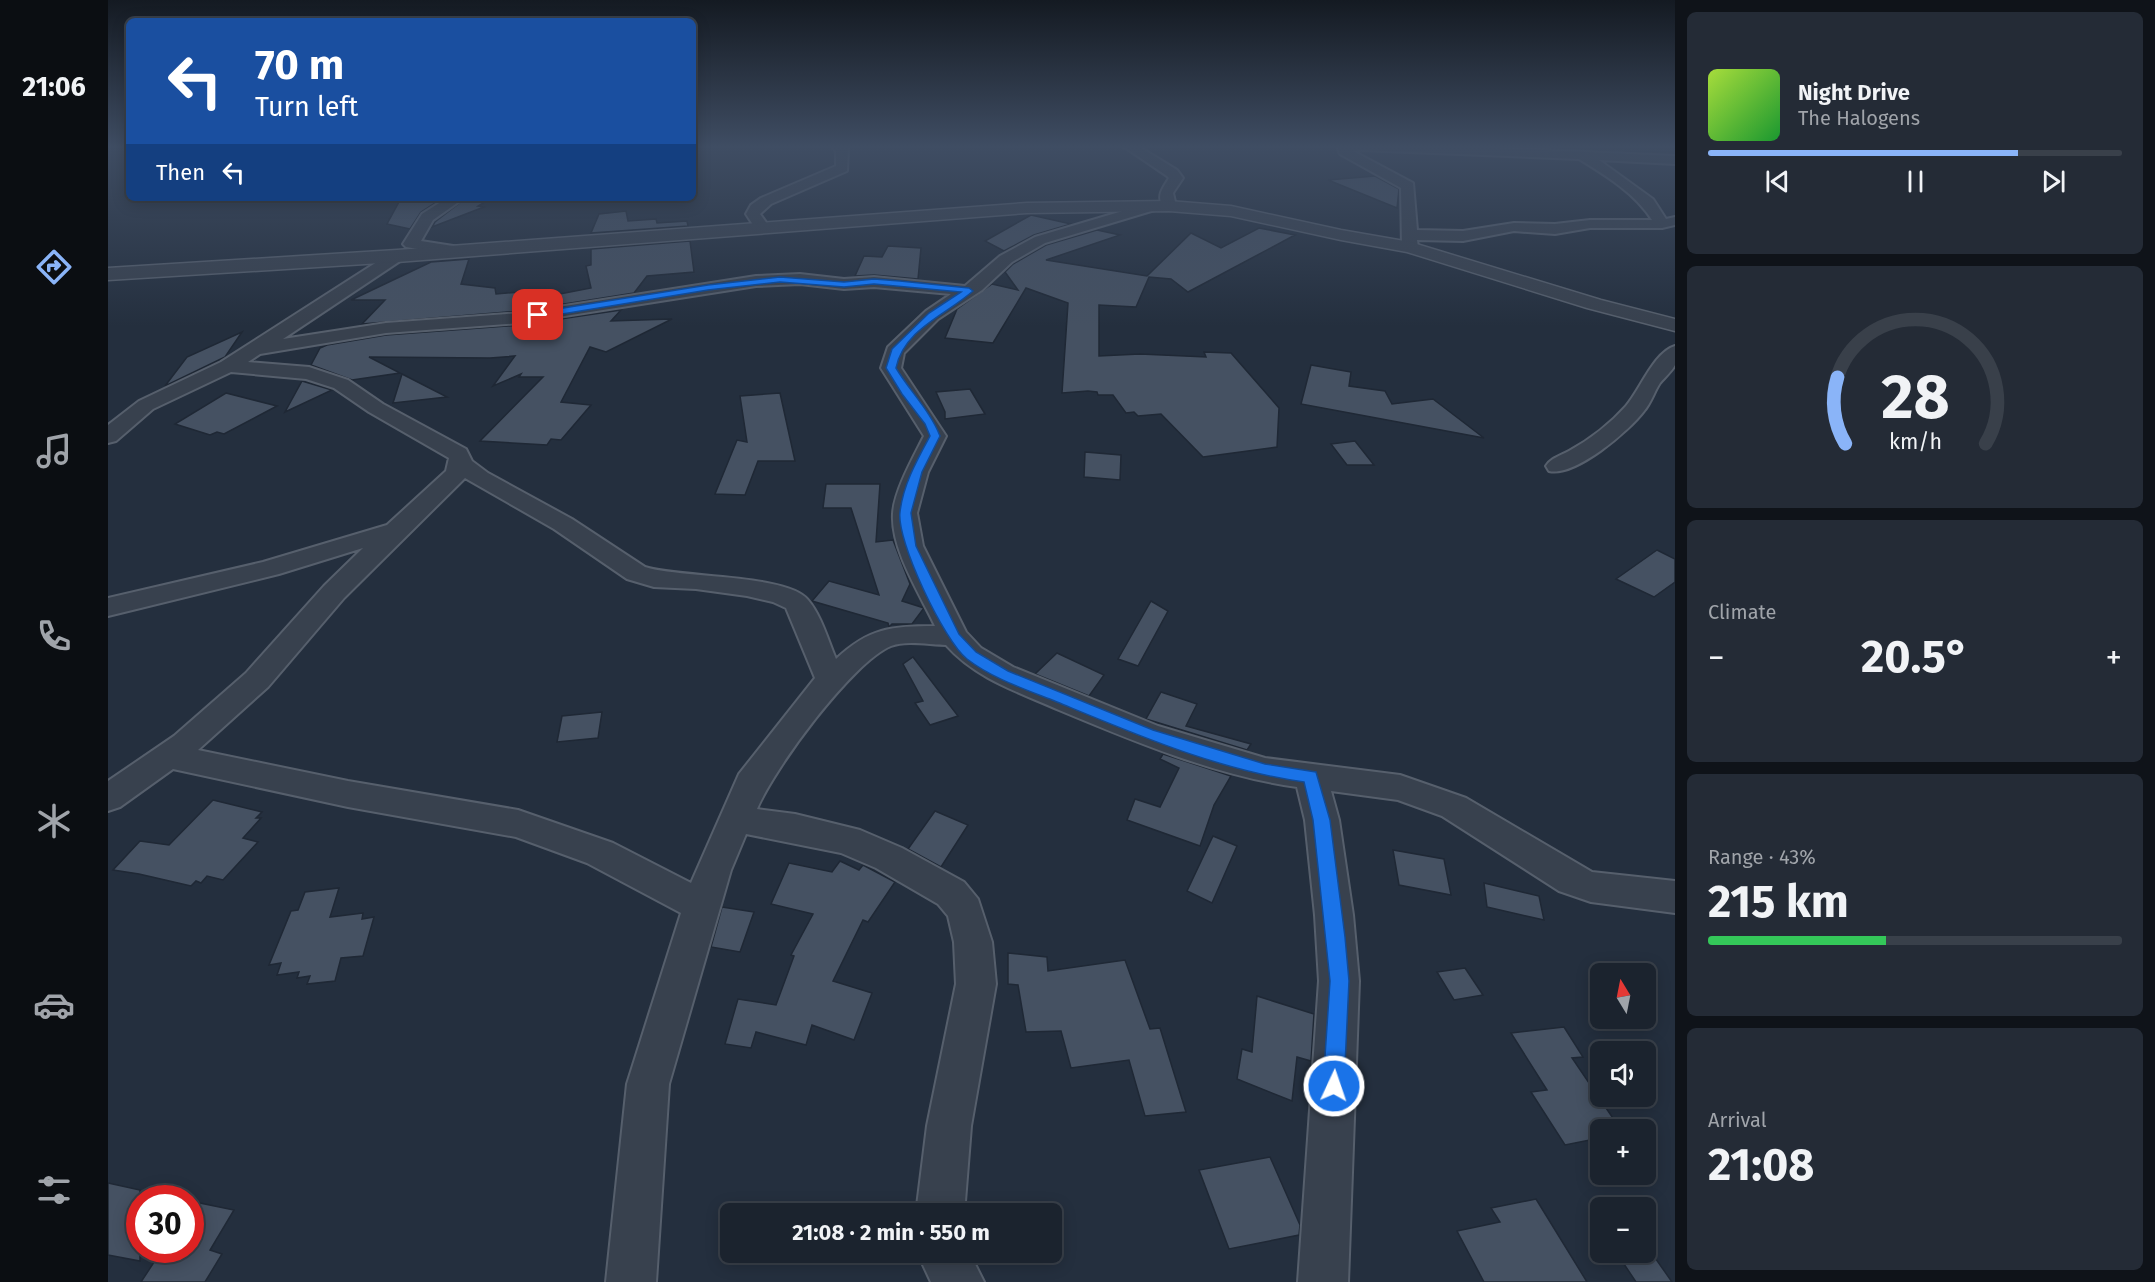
<!DOCTYPE html>
<meta charset="utf-8">
<style>
body{margin:0;font-family:"Fira Sans",sans-serif;background:#242b36;color:#f1f3f6;height:100vh;display:flex;flex-direction:column;font-size:22px;white-space:nowrap}
*{box-sizing:border-box;margin:0}
p{font-size:20px;color:#a0a4aa}
.icon{flex:none;width:33px;height:33px;fill:none;stroke:currentColor;stroke-width:2;stroke-linecap:round;stroke-linejoin:round}
.map{position:relative;flex:1;overflow:hidden}
.sheet{display:flex;flex-direction:column;gap:12px;padding:12px;background:#0f1319;width:480px}
.sheet>*{flex:none}
.banner{position:absolute;left:18px;top:18px;width:570px;height:183px;border-radius:9px;box-shadow:0 3px 15px #0003,0 0 0 2px #39404a;background:#1a4fa0;color:#fff;overflow:hidden}
.needle{width:39px;rotate:350deg}
.fabs{position:absolute;left:1482px;top:963px;display:grid;gap:12px}
.fabs a{display:grid;place-items:center;width:66px;height:66px;border-radius:9px;background:#1b232e;box-shadow:0 3px 15px #0003,0 0 0 2px #39404a;font-size:30px}
.speed{position:absolute;left:18px;top:1185px;display:flex;gap:12px;font-size:30px;font-weight:700;text-align:center}
.speed>*{display:grid;place-content:center;width:78px;height:78px;border-radius:50%;background:#1b232e;box-shadow:0 3px 15px #0003,0 0 0 2px #39404a;line-height:1}
.speed .limit{border:9px solid #d22;background:#fff;color:#111}
.pin{position:absolute;display:grid;place-items:center;width:51px;height:51px;color:#fff;margin:-26px;border-radius:12px;box-shadow:0 3px 9px #0006}
.me{position:absolute;width:66px;margin:-33px;rotate:3deg;stroke-linejoin:round;filter:drop-shadow(0 0 4px #0008)}
.turn{display:flex;align-items:center;gap:21px;height:126px;padding:0 30px;font-size:27px}
.turn .icon{width:78px;height:78px;stroke-width:2.5}
.turn b{display:block;font-size:42px;line-height:51px}
.then{display:flex;align-items:center;height:57px;padding:0 30px;background:#0003;gap:12px;font-size:22px}
.big{font-size:45px;font-weight:700;line-height:1.1}
.sheet .card{flex:1;display:flex;flex-direction:column;justify-content:center;gap:9px;min-width:0;padding:0 21px;border-radius:9px;background:#242b36}
.sheet .dial{align-items:center;gap:0}
.dial svg{height:156px;overflow:visible;fill:none;stroke:#39404a;stroke-width:7;stroke-linecap:round;text-anchor:middle}
.dial text{fill:#f1f3f6;stroke:none}
.song{display:flex;align-items:center;gap:18px}
.cover{width:72px;height:72px;border-radius:9px;background:linear-gradient(135deg,hsl(80 70% 55%),hsl(130 70% 35%))}
.played{height:6px;border-radius:3px;background:linear-gradient(90deg,#8ab4f8 75%,#39404a 75%)}
.keys{display:flex;justify-content:space-around;direction:ltr}
.heat{display:flex;justify-content:space-between;align-items:center;font-size:33px;direction:ltr}
.charge{height:9px;border-radius:4px;background:linear-gradient(90deg,#34c759 43%,#39404a 0)}
.trip{position:absolute;left:612px;top:1203px;width:342px;height:60px;border-radius:9px;background:#1b232e;box-shadow:0 3px 15px #0003,0 0 0 2px #39404a;font-weight:700;line-height:60px;text-align:center}
main{display:flex;flex:1;min-height:0}
.dock{display:flex;flex-direction:column;width:108px;justify-content:space-around;align-items:center;background:#0b0e12;color:#a0a4aa}
.dock .icon{width:42px;height:42px}
.dock .selected{color:#8ab4f8}
.dock b{font-size:27px;color:#f1f3f6}
.map>svg:first-child{display:block}
.building{fill:#455162;stroke:#1f2835;stroke-width:1.5}
.lines{fill:none;stroke-linecap:round;stroke-linejoin:round}
.minor-casing{stroke:#565f6c;stroke-width:4}
.tertiary-casing{stroke:#565f6c;stroke-width:3}
.minor{fill:#38414e;fill-rule:evenodd}
.tertiary{fill:#38414e;fill-rule:evenodd}
.route{fill:#1a73e8;stroke:#114b97;stroke-width:1.5}
</style>
<main>
<nav class="dock">
<b>21:06</b>
<svg class="icon selected" aria-label="directions" viewBox="0 0 24 24"><path d="M12 3l9 9-9 9-9-9zM9 14v-3h6M13 9l2 2-2 2"/></svg>
<svg class="icon" aria-label="music" viewBox="0 0 24 24"><path d="M9 18V5l10-2v13"/><circle cx="6" cy="18" r="3"/><circle cx="16" cy="16" r="3"/></svg>
<svg class="icon" aria-label="phone" viewBox="0 0 24 24"><path d="M5 4h4l2 5-3 2q2 4 5 5l2-3 5 2v4C11 20 4 13 5 4z"/></svg>
<svg class="icon" aria-label="climate" viewBox="0 0 24 24"><path d="M12 3v18M4 7l16 10M4 17L20 7"/></svg>
<svg class="icon" aria-label="car" viewBox="0 0 24 24"><path d="M5 17H2v-5l4-1 3-4h7l3 4 3 1v5h-3M9 17h6M6 11h13"/><circle cx="7" cy="17" r="2"/><circle cx="17" cy="17" r="2"/></svg>
<svg class="icon" aria-label="filters" viewBox="0 0 24 24"><path d="M4 7h16M4 17h16"/><circle cx="9" cy="7" r="2"/><circle cx="15" cy="17" r="2"/></svg>
</nav>
<div class="map">
<svg width="1567" height="1282" viewBox="0 0 1567 1282">
<rect width="100%" height="100%" fill="#242f3e"/>
<g class="building">
<polygon points="1267,176 1291,189 1289,208 1220,180"/>
<polygon points="302,198 335,198 313,212 302,229 279,224 291,202 300,201"/>
<polygon points="358,198 384,198 370,206 376,207 324,227 327,222"/>
<polygon points="518,211 520,221 548,219 549,223 579,221 580,226 483,233 491,214"/>
<polygon points="923,215 963,224 926,235 896,251 877,241"/>
<polygon points="1151,228 1187,235 1080,292 1063,279 1041,277 1028,307 991,305 991,356 1032,354 1098,357 1096,352 1123,353 1171,408 1169,447 1095,457 1053,414 1030,416 1026,412 1018,413 1005,395 990,395 989,392 980,391 954,393 960,303 918,288 885,343 837,338 849,309 884,284 910,290 897,272 905,264 938,245 989,230 1012,235 938,260 1039,276 1083,233 1113,248"/>
<polygon points="582,241 586,272 539,276 526,293 412,311 254,324 277,300 243,300 323,262 361,259 353,284 387,288 388,294 436,290 436,297 483,288 478,266 483,265 483,249"/>
<polygon points="780,246 813,248 810,279 766,275 747,276 756,256 774,257"/>
<polygon points="513,310 503,321 564,319 498,352 482,347 453,402 483,405 453,440 443,439 439,445 372,441 435,377 411,377 413,374 385,386 407,356 382,358 261,357 292,373 244,380 203,365 212,348 219,345 278,335 412,325"/>
<polygon points="134,332 117,357 57,386 79,357"/>
<polygon points="1203,365 1243,372 1241,386 1277,391 1284,404 1325,399 1376,438 1193,404"/>
<polygon points="294,374 339,397 285,403"/>
<polygon points="194,381 224,390 177,412"/>
<polygon points="862,389 877,414 837,419 837,412 828,392"/>
<polygon points="118,393 169,406 116,434 109,432 102,435 67,424"/>
<polygon points="672,393 687,461 650,461 637,495 607,494 629,440 639,442 632,396"/>
<polygon points="1247,441 1266,465 1239,465 1223,444"/>
<polygon points="977,452 1013,455 1012,480 976,477"/>
<polygon points="718,484 772,484 768,542 785,540 802,584 794,601 816,608 804,624 784,624 781,627 780,623 704,601 721,581 771,595 743,508 715,508"/>
<polygon points="1549,550 1567,559 1567,582 1546,597 1508,579"/>
<polygon points="1043,601 1060,611 1030,666 1010,659"/>
<polygon points="949,653 996,675 981,696 927,674"/>
<polygon points="805,657 837,699 850,716 822,725 807,703 815,701 795,664"/>
<polygon points="1053,692 1089,704 1078,726 1143,744 1139,750 1038,719"/>
<polygon points="494,712 490,738 449,742 454,716"/>
<polygon points="1055,754 1123,776 1106,805 1092,846 1019,820 1027,799 1052,807 1071,768 1052,759"/>
<polygon points="105,800 154,812 148,818 153,818 135,838 150,842 115,880 99,876 93,883 88,881 83,886 31,874 5,870 32,841 61,845"/>
<polygon points="827,811 860,825 833,867 800,849"/>
<polygon points="1105,836 1129,846 1104,903 1079,891"/>
<polygon points="1285,850 1336,859 1343,895 1291,885"/>
<polygon points="732,861 751,870 755,865 787,882 760,922 755,920 725,981 764,993 746,1040 704,1025 698,1045 648,1032 643,1048 617,1044 630,999 668,1005 686,956 683,955 705,914 663,904 681,863 724,872"/>
<polygon points="1376,883 1431,896 1436,920 1379,907"/>
<polygon points="231,888 222,917 255,913 254,919 266,917 255,956 233,958 227,981 199,984 202,976 189,978 191,972 169,975 173,963 161,965 183,911 190,910 197,892"/>
<polygon points="614,907 646,912 632,952 603,947"/>
<polygon points="900,953 939,957 940,971 1017,960 1042,1029 1052,1028 1078,1112 1037,1116 1021,1060 963,1068 953,1031 918,1032 910,985 900,984"/>
<polygon points="1357,968 1375,995 1346,1000 1329,972"/>
<polygon points="1149,996 1206,1014 1203,1061 1189,1057 1184,1101 1129,1079 1134,1049 1144,1052"/>
<polygon points="1456,1027 1475,1057 1464,1058 1513,1130 1492,1130 1492,1138 1457,1145 1423,1092 1439,1090 1403,1033"/>
<polygon points="1162,1157 1192,1225 1191,1235 1121,1249 1091,1170"/>
<polygon points="0,1183 32,1190 32,1261 0,1255"/>
<polygon points="1428,1199 1479,1282 1376,1282 1349,1231 1392,1222 1383,1208"/>
<polygon points="82,1201 126,1210 102,1250 114,1254 97,1282 33,1282 54,1250 82,1250"/>
<polygon points="1508,1252 1543,1252 1564,1282 1528,1282"/>
</g>
<g class="lines">
<defs>
<g id="minor">
<polygon points="723,146 738,146 740,149 739,171 663,204 652,214 662,228 659,231 649,231 638,214 643,205 653,198 728,166 728,151"/>
<path d="M1015 146H1030L1069 170 1075 178 1065 193 1068 206 1066 209H1056C1048 195 1054 190 1061 178L1059 176Z"/>
<path d="M1232 146H1340L1567 156V164L1491 160 1545 199 1558 219 1567 217V225L1554 228H1482L1447 234 1406 231 1355 241 1309 240 1310 247 1302 252 1294 247 1293 188 1232 154 1230 149ZM1253 150 1471 159C1497 175 1527 193 1544 220H1482L1447 224 1406 223 1355 231 1309 230 1305 183 1245 151Z"/>
<polygon points="339,198 356,198 325,220 313,241 358,248 360,251 358,254 352,256 298,247 295,244 314,214"/>
<path d="M1045 202 1052 206 1050 209 937 243 904 262 874 290 830 319 796 353 793 368 838 436 820 472 809 513 815 546 858 632 873 648 905 667 1050 726 1157 758 1292 775 1358 798 1484 872 1567 881V913L1483 902 1451 891 1334 816 1290 800 1223 791 1231 820 1245 915 1251 981 1240 1282H1190L1211 981 1207 915 1197 820 1189 787C1109 776 1025 741 951 710 911 692 868 679 838 645 822 645 799 640 783 646 744 662 665 770 649 809L687 814 752 830 794 848 856 882 870 899 884 942 888 984 863 1126 856 1214H808L819 1126 848 984 846 942 840 916 830 904 768 868 733 853 638 834 623 870 561 1084 548 1282H498L519 1084 573 913 479 863 408 837 240 807 65 769 12 807 0 811V781L66 736 138 673 216 586 255 548 171 574 0 616V598L155 562 279 525 338 471 341 458 261 412 226 388 198 379 123 372 45 409 8 441 0 443V425L31 401 113 362 283 253 289 251 297 256 295 259 175 339 278 323 412 313 648 276 692 274 736 279 766 277 857 286 892 256 927 237ZM692 284 736 289 766 287 843 294 818 311 780 347 773 368 816 436C806 456 786 491 785 514 783 550 812 594 827 626 783 626 761 628 728 659 720 640 713 615 700 600 680 574 570 578 537 567L464 519 380 473 364 461 358 449 275 404 240 380 201 367 140 362 152 354 278 333 412 323 648 286ZM357 478 446 529 519 579 546 587 588 589 639 596 665 602 678 608 707 678 631 774 583 883 505 843 410 810 240 781 90 750 160 687 236 598Z"/>
<path d="M1567 346C1567 351 1567 360 1567 365 1564 371 1556 378 1552 383 1546 392 1543 403 1536 411 1521 431 1467 477 1441 471L1438 466C1443 458 1452 456 1461 451 1481 440 1503 423 1518 406 1532 390 1546 352 1567 346Z"/>
<polygon points="809,1252 861,1252 876,1282 823,1282"/>
</g>
<polygon id="tertiary" points="1061,201 1123,206 1233,230 1302,242 1493,300 1567,319 1567,331 1479,308 1299,252 1233,240 1123,216 1061,211 919,213 289,262 0,280 0,268 289,250 919,203"/>
</defs>
<use href="#minor" class="minor-casing"/>
<use href="#tertiary" class="tertiary-casing"/>
<use href="#minor" class="minor"/>
<use href="#tertiary" class="tertiary"/>
</g>
<linearGradient id="sky" x2="0" y2="1"><stop stop-color="#141a22"/><stop offset="0.45" stop-color="#3f4d63"/><stop offset="1" stop-color="#3f4d63" stop-opacity="0"/></linearGradient>
<rect width="1567" height="326" fill="url(#sky)"/>
<path class="route" d="M672 277 736 282 766 279 792 281 861 288 865 291C838 315 796 329 788 368 801 390 823 412 832 436L814 472 803 513 808 546 851 634 868 652 900 671 1045 730 1157 764 1208 772 1222 820 1237 937 1241 981 1236 1086 1233 1093 1226 1096 1218 1093 1215 1086 1222 981 1205 820 1196 782C1110 770 1029 735 949 702 919 690 885 679 859 659 836 641 788 540 792 512 795 485 809 460 822 436L817 424 794 394 778 368 784 349 821 313 853 292 766 284 736 287 672 282 600 290 430 318 426 315 430 312 600 285Z"/>
</svg>
<div class="fabs">
<a><svg class="needle" viewBox="-14 -14 28 28"><path d="M0-13l5 13h-10z" fill="#e53935"/><path d="M0 13l5-13h-10z" fill="#a0a4aa"/></svg></a>
<a><svg class="icon" aria-label="sound" viewBox="0 0 24 24"><path d="M4 9h4l5-4v14l-5-4H4zM17 9q2 3 0 6"/></svg></a>
<a>+</a>
<a>−</a>
</div>
<div class="speed"><div class="limit">30</div></div>
<div class="pin" style="left:430px;top:315px;background:#d93025"><svg class="icon" aria-label="arrive" viewBox="0 0 24 24"><path d="M6 21V4h12l-3 4 3 4H6"/></svg></div>
<svg class="me" style="left:1226px;top:1086px" viewBox="-20 -20 40 40"><circle r="17" fill="#1a73e8" stroke="#fff" stroke-width="3"/><path d="M0-11L8 9 0 5-8 9z" fill="#fff"/></svg>
<div class="trip">21:08 · 2 min · 550 m</div>
<div class="banner">
<div class="turn"><svg class="icon" aria-label="left" viewBox="0 0 24 24"><path d="M17 20v-9H6M10 6l-5 5 5 5"/></svg><div><b>70 m</b>Turn left</div></div>
<div class="then">Then<svg class="icon" aria-label="left" viewBox="0 0 24 24"><path d="M17 20v-9H6M10 6l-5 5 5 5"/></svg></div>
</div>
</div>
<section class="sheet">
<div class="card">
<div class="song"><i class="cover"></i><div><b>Night Drive</b><p>The Halogens</p></div></div>
<div class="played"></div>
<div class="keys"><svg class="icon" aria-label="previous" viewBox="0 0 24 24"><path d="M18 5L8 12l10 7zM5 5v14"/></svg><svg class="icon" aria-label="pause" viewBox="0 0 24 24"><path d="M8 5v14M16 5v14"/></svg><svg class="icon" aria-label="next" viewBox="0 0 24 24"><path d="M6 5l10 7-10 7zM19 5v14"/></svg></div>
</div>
<div class="card dial"><svg viewBox="0 0 100 80">
<path d="M14 69A42 42 0 1 1 86 69"/>
<path d="M14 69A42 42 0 0 1 10 35" stroke="#8ab4f8"/>
<text x="50" y="56" font-size="32" font-weight="700">28</text>
<text x="50" y="72" font-size="11">km/h</text>
</svg></div>
<div class="card"><p>Climate</p>
<div class="heat"><a>−</a><b class="big">20.5°</b><a>+</a></div>
</div>
<div class="card"><p>Range · 43%</p><b class="big">215 km</b><div class="charge"></div></div>
<div class="card"><p>Arrival</p><b class="big">21:08</b></div>
</section>
</main>
